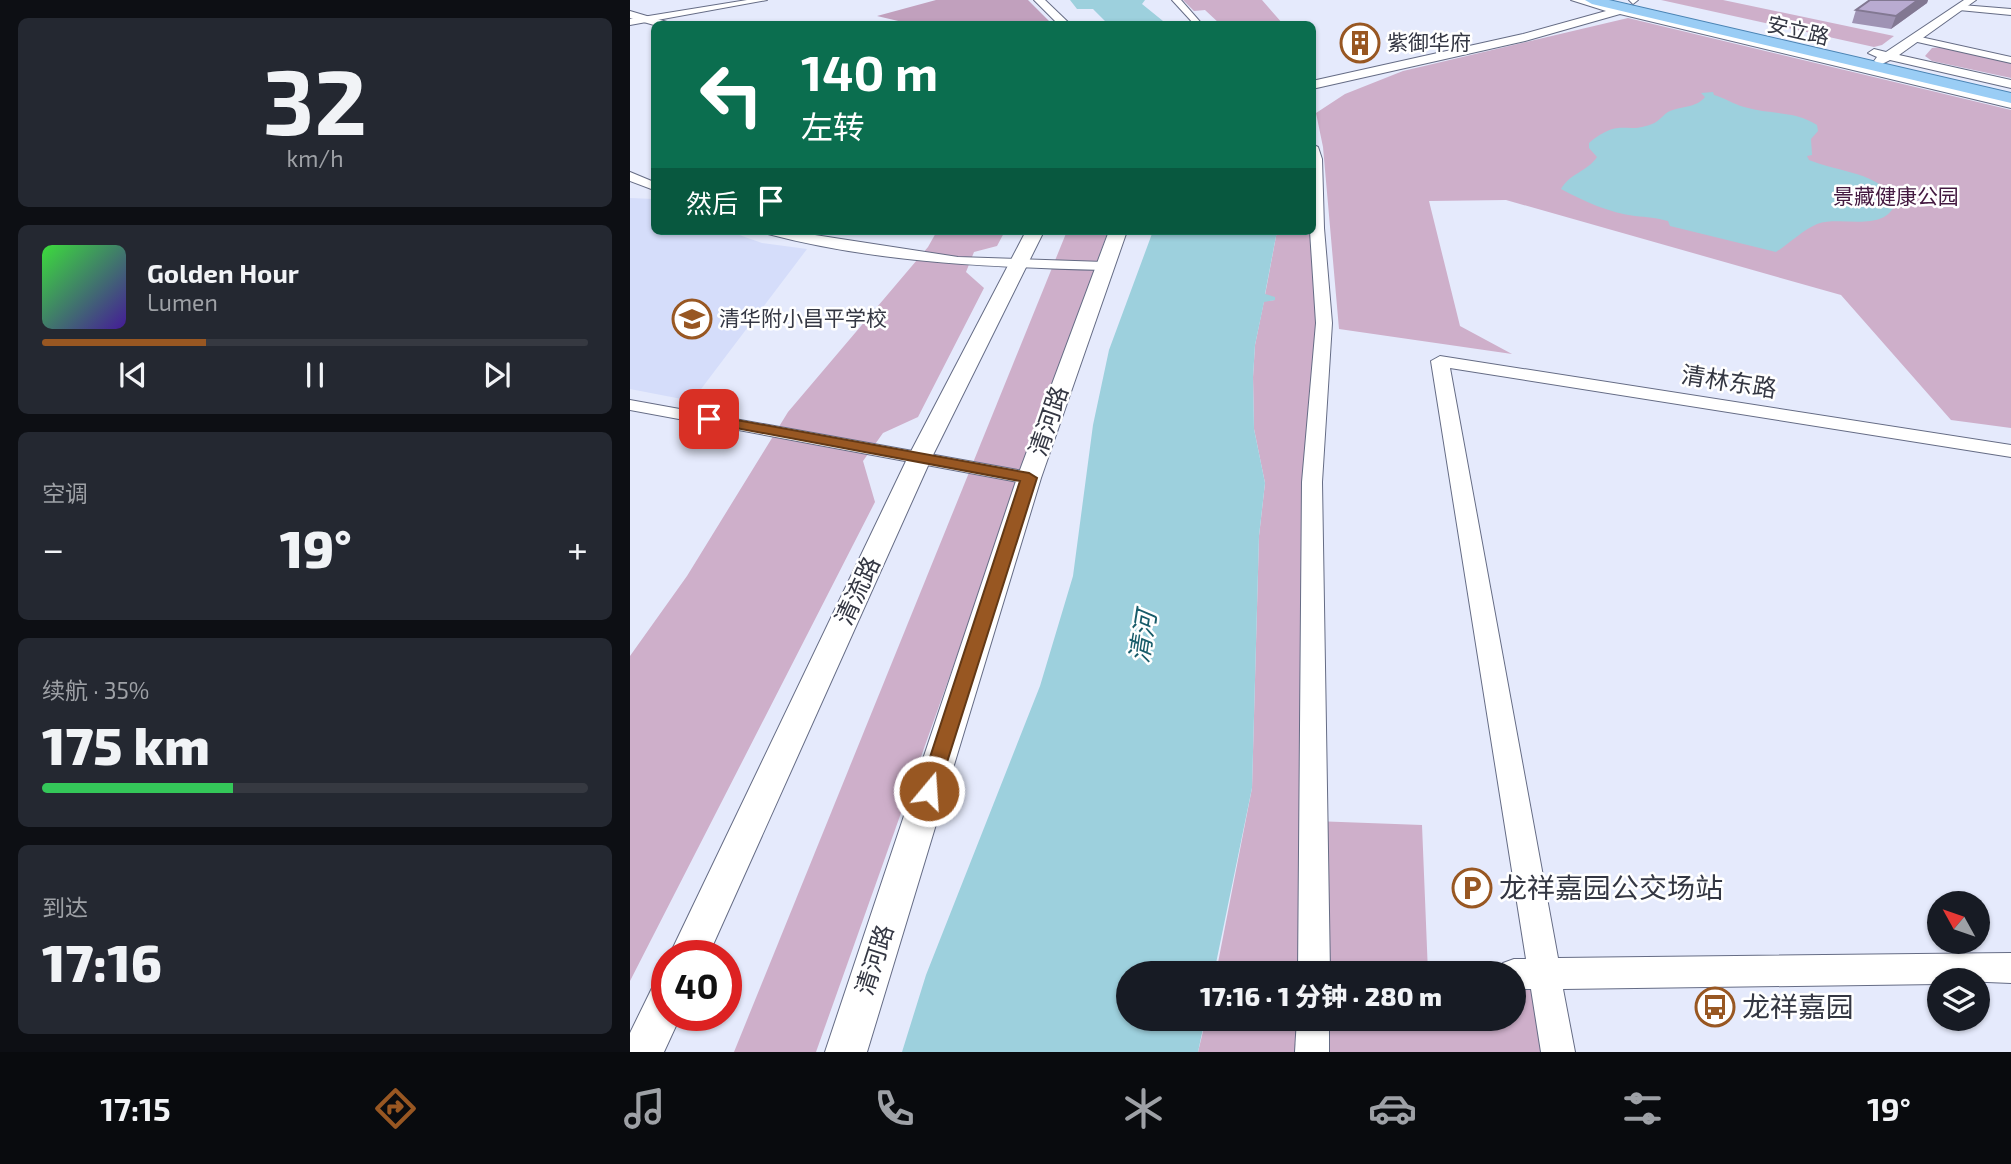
<!DOCTYPE html>
<html lang="zh">
<meta charset="utf-8">
<style>
body{margin:0;font-family:"Exo 2","Noto Sans SC",sans-serif;background:#242831;color:#f1f3f6;height:100vh;display:flex;flex-direction:column;font-size:26px;white-space:nowrap}
*{box-sizing:border-box;margin:0}
p{font-size:23px;color:#9ea1a6}
.icon{flex:none;width:38px;height:38px;fill:none;stroke:currentColor;stroke-width:2;stroke-linecap:round;stroke-linejoin:round}
.map{position:relative;flex:1;overflow:hidden}
.sheet{display:flex;flex-direction:column;gap:18px;padding:18px;background:#0d0f14;width:630px}
.sheet>*{flex:none}
.banner{position:absolute;left:21px;top:21px;width:665px;height:214px;border-radius:10px;box-shadow:0 2px 5px #0004;background:#0b6e4f;color:#fff;overflow:hidden}
.needle{width:46px;rotate:310deg}
.fabs{position:absolute;left:1297px;top:891px;display:grid;gap:14px}
.fabs a{display:grid;place-items:center;width:63px;height:63px;border-radius:50%;background:#171b24;box-shadow:0 2px 5px #0004;font-size:35px}
.speed{position:absolute;left:21px;top:940px;display:flex;gap:14px;font-size:35px;font-weight:700;text-align:center}
.speed>*{display:grid;place-content:center;width:91px;height:91px;border-radius:50%;background:#171b24;box-shadow:0 2px 5px #0004;line-height:1}
.speed .limit{border:10px solid #d22;background:#fff;color:#111}
.pin{position:absolute;display:grid;place-items:center;width:60px;height:60px;color:#fff;margin:-30px;border-radius:14px;box-shadow:0 4px 10px #0006}
.me{position:absolute;width:77px;margin:-38px;rotate:18deg;stroke-linejoin:round;filter:drop-shadow(0 0 5px #0008)}
.turn{display:flex;align-items:center;gap:24px;height:147px;padding:0 35px;font-size:32px}
.turn .icon{width:91px;height:91px;stroke-width:2.5}
.turn b{display:block;font-size:49px;line-height:60px}
.then{display:flex;align-items:center;height:66px;padding:0 35px;background:#0003;gap:14px;font-size:26px}
.big{font-size:52px;font-weight:800;line-height:1.1}
.sheet .widget{flex:1;display:flex;flex-direction:column;justify-content:center;gap:10px;min-width:0;padding:0 24px;border-radius:10px;background:#242831}
.sheet .dial{align-items:center;gap:0}
.dial b{font-size:91px;line-height:1}
.song{display:flex;align-items:center;gap:21px}
.cover{width:84px;height:84px;border-radius:10px;background:linear-gradient(135deg,hsl(120 70% 55%),hsl(260 70% 35%))}
.played{height:7px;border-radius:4px;background:linear-gradient(90deg,#985722 30%,#363941 30%)}
.keys{display:flex;justify-content:space-around;direction:ltr}
.heat{display:flex;justify-content:space-between;align-items:center;font-size:38px;direction:ltr}
.charge{height:10px;border-radius:5px;background:linear-gradient(90deg,#34c759 35%,#363941 0)}
.trip{position:absolute;left:486px;top:961px;width:410px;height:70px;border-radius:35px;background:#171b24;box-shadow:0 2px 5px #0004;font-weight:800;line-height:70px;text-align:center}
.dock{display:flex;height:112px;justify-content:space-around;align-items:center;background:#090b0e;color:#9ea1a6}
.dock .icon{width:49px;height:49px}
.dock .selected{color:#985722}
.dock b{font-size:32px;color:#f1f3f6}
main{display:flex;flex:1;min-height:0}
.map>svg:first-child{display:block}
.built{fill:#d5ddfa}
.green{fill:#ceafca}
.forest{fill:#c1a0bd}
.water{fill:#9dd0dd}
.lines{fill:none;stroke-linecap:round;stroke-linejoin:round}
.minor-casing{stroke:#656c85;stroke-width:2}
.tertiary-casing{stroke:#656c85;stroke-width:2}
.primary-casing{stroke:#4a83b3;stroke-width:2}
.minor{fill:#fff;fill-rule:evenodd}
.tertiary{fill:#fff;fill-rule:evenodd}
.primary{fill:#9acdf5;fill-rule:evenodd}
.wall{fill:#9f93b4}
.shaded-wall{fill:#827892}
.building{fill:#b9abd1;stroke:#827892;stroke-width:2}
.route{fill:#985722;stroke:#633916;stroke-width:2}
.labels{text-anchor:middle;stroke-width:5;stroke-linejoin:round;paint-order:stroke}
.far-street-label{font-size:21px;fill:#343743;stroke:#fff}
.far-poi-label{font-size:21px;fill:#343743;stroke:#fff;text-anchor:start}
.far-park-label{font-size:21px;fill:#431940;stroke:#fff}
.street-label{font-size:24px;fill:#343743;stroke:#fff}
.water-label{font-size:26px;font-style:italic;fill:#175b69;stroke:#fff}
.near-poi-label{font-size:28px;fill:#343743;stroke:#fff;text-anchor:start}
</style>
<main>
<section class="sheet">
<div class="widget dial"><b>32</b><p>km/h</p></div>
<div class="widget">
<div class="song"><i class="cover"></i><div><b>Golden Hour</b><p>Lumen</p></div></div>
<div class="played"></div>
<div class="keys"><svg class="icon" aria-label="previous" viewBox="0 0 24 24"><path d="M18 5L8 12l10 7zM5 5v14"/></svg><svg class="icon" aria-label="pause" viewBox="0 0 24 24"><path d="M8 5v14M16 5v14"/></svg><svg class="icon" aria-label="next" viewBox="0 0 24 24"><path d="M6 5l10 7-10 7zM19 5v14"/></svg></div>
</div>
<div class="widget"><p>空调</p>
<div class="heat"><a>−</a><b class="big">19°</b><a>+</a></div>
</div>
<div class="widget"><p>续航 · 35%</p><b class="big">175 km</b><div class="charge"></div></div>
<div class="widget"><p>到达</p><b class="big">17:16</b></div>
</section>
<div class="map">
<svg width="1381" height="1052" viewBox="0 0 1381 1052">
<rect width="100%" height="100%" fill="#e5eafc"/>
<polygon class="built" points="0,198 24,199 24,231 98,231 132,243 177,249 62,401 0,389"/>
<g class="green">
<polygon points="553,0 632,0 653,24 590,24 575,10 564,11"/>
<polygon points="1031,0 1093,0 1264,36 1252,45 1244,47"/>
<polygon points="998,18 1381,110 1381,428 1321,420 1211,295 876,200 799,201 830,326 882,354 709,329 693,147 686,113 715,94 773,71"/>
<polygon points="1311,47 1381,62 1381,78 1302,61 1295,56 1302,48"/>
<polygon points="687,228 684,821 792,825 798,973 586,973 622,788 629,536 635,483 624,429 623,377 625,345 634,301 645,300 635,295 647,231 682,231"/>
<polygon points="307,231 375,231 367,246 344,252 336,272 354,288 288,417 253,433 233,461 245,502 0,981 0,656 57,576 158,412 298,247"/>
<polygon points="437,231 478,231 186,1052 104,1052"/>
<polygon points="916,973 928,1052 568,1052 576,1019 884,1018 884,975"/>
</g>
<polygon class="forest" points="306,0 398,0 422,24 281,24 247,16"/>
<g class="water">
<polygon points="440,0 515,0 512,4 533,21 547,22 550,24 478,24 463,9 447,9"/>
<path d="M1083 92 1084 95C1095 98 1103 104 1114 107 1140 115 1164 110 1187 125L1188 131 1181 139 1182 155 1177 156 1179 160C1207 172 1251 172 1266 202 1255 234 1212 215 1187 224 1173 230 1160 243 1146 252L1040 226 1038 221C1026 218 1017 217 1005 216 980 213 953 201 931 189 940 173 957 172 967 157L959 148V143C991 117 994 135 1022 124 1029 122 1033 114 1040 111 1052 106 1066 108 1075 97L1071 93Z"/>
<polygon points="523,231 647,231 635,294 645,297 645,300 634,302 625,345 623,377 624,429 635,483 629,536 622,788 584,973 499,973 499,1018 575,1019 568,1052 272,1052 296,975 410,686 443,576 463,425 479,350"/>
</g>
<g class="lines">
<defs>
<g id="minor">
<polygon points="117,0 137,0 0,25 0,19"/>
<polygon points="542,0 551,0 572,24 564,24"/>
<polygon points="999,0 1008,0 1003,4"/>
<polygon points="1332,5 1381,9 1381,15 1329,10"/>
<polygon points="1286,36 1381,57 1381,63 1283,41 1281,39"/>
<polygon points="682,144 688,147 692,159 694,228 702,323 692,482 700,973 668,973 672,482 686,323 680,231 682,231"/>
<polygon points="0,172 24,182 24,190 0,181"/>
<path d="M136 231H159L328 257 474 262 481 266 474 270C361 267 248 263 138 234Z"/>
<polygon points="810,356 1381,445 1381,457 820,368 928,958 1381,953 1381,983 1309,980 1309,984 933,989 945,1052 911,1052 901,989 884,989 884,973 869,973 873,963 884,959 896,959 801,361"/>
<polygon points="0,400 399,472 406,474 409,478 406,482 399,484 0,410"/>
<polygon points="667,1018 699,1018 699,1052 665,1052"/>
</g>
<g id="tertiary">
<polygon points="404,0 415,0 440,24 428,24"/>
<polygon points="941,0 959,0 1381,100 1381,108 990,14 895,41 682,89 682,81 893,34 976,11"/>
<polygon points="1334,0 1346,0 1269,55 1381,80 1381,88 1260,60 1250,65 1244,61 1247,57 1238,53 1244,49 1256,52"/>
<polygon points="0,11 37,22 39,24 24,25 0,18"/>
<polygon points="396,231 414,231 301,459 78,956 39,956 277,459"/>
<polygon points="479,231 497,231 411,478 237,1052 195,1052 387,478"/>
<polygon points="37,980 37,1015 51,1015 34,1052 0,1052 0,1033 23,986"/>
</g>
<polygon id="primary" points="955,0 979,0 1381,93 1381,103 962,4"/>
</defs>
<use href="#minor" class="minor-casing"/>
<use href="#tertiary" class="tertiary-casing"/>
<use href="#primary" class="primary-casing"/>
<use href="#minor" class="minor"/>
<use href="#tertiary" class="tertiary"/>
<use href="#primary" class="primary"/>
</g>
<polygon class="wall" points="1240,0 1298,0 1297,3 1261,29 1222,23 1226,10"/>
<polygon class="shaded-wall" points="1288,0 1298,0 1297,3 1261,29 1266,16"/>
<polygon class="building" points="1240,0 1288,0 1266,16 1226,10"/>
<polygon class="route" points="79,415 399,473 407,478 306,797 299,799 292,797 289,791 390,481 74,422 72,419"/>
<defs>
<symbol id="building-ring" viewBox="-11 -11 22 22"><circle r="9.5" fill="#fff" stroke="#985722" stroke-width="1.5"/><path d="M-4-6H4V6H1V3H-1V6H-4ZM-2.5-4.3h1.7v1.8h-1.7ZM.8-4.3h1.7v1.8H.8ZM-2.5-1h1.7V.8h-1.7ZM.8-1h1.7V.8H.8Z" fill="#985722"/></symbol>
<symbol id="school-ring" viewBox="-11 -11 22 22"><circle r="9.5" fill="#fff" stroke="#985722" stroke-width="1.5"/><path d="M0-5L7-2L0 1L-7-2ZM-4 1L0 2.5L4 1V4Q0 6-4 4Z" fill="#985722"/></symbol>
<symbol id="parking-ring" viewBox="-11 -11 22 22"><circle r="9.5" fill="#fff" stroke="#985722" stroke-width="1.5"/><path d="M-3.5-5.5H1a3.5 3.5 0 0 1 0 7H-1V5.5H-3.5ZM-1-3.4V-.6H.8a1.4 1.4 0 0 0 0-2.8Z" fill="#985722"/></symbol>
<symbol id="bus-ring" viewBox="-11 -11 22 22"><circle r="9.5" fill="#fff" stroke="#985722" stroke-width="1.5"/><path d="M-5-6H5V4H4V6H2V4H-2V6H-4V4H-5ZM-3.5-4V0h7V-4ZM-3.5 1.2v1.5H-2V1.2ZM2 1.2v1.5H3.5V1.2Z" fill="#985722"/></symbol>
</defs>
<g fill-rule="evenodd">
<use href="#building-ring" x="708" y="21" width="44" height="44"/>
<use href="#school-ring" x="40" y="297" width="44" height="44"/>
<use href="#parking-ring" x="820" y="866" width="44" height="44"/>
<use href="#bus-ring" x="1063" y="985" width="44" height="44"/>
</g>
<g class="labels">
<g class="far-street-label">
<text transform="translate(1168 31) rotate(13)" y="7">安立路</text>
</g>
<g class="far-poi-label">
<text x="757" y="50">紫御华府</text>
<text x="89" y="326">清华附小昌平学校</text>
</g>
<g class="far-park-label">
<text x="1266" y="204">景藏健康公园</text>
</g>
<g class="street-label">
<text transform="translate(1099 382) rotate(9)" y="8">清林东路</text>
<text transform="translate(419 421) rotate(-71)" y="8">清河路</text>
<text transform="translate(228 591) rotate(-65)" y="8">清流路</text>
<text transform="translate(245 960) rotate(-72)" y="8">清河路</text>
</g>
<g class="water-label">
<text transform="translate(513 637) rotate(-81)" y="9">清河</text>
</g>
<g class="near-poi-label">
<text x="869" y="898">龙祥嘉园公交场站</text>
<text x="1112" y="1017">龙祥嘉园</text>
</g>
</g>
</svg>
<div class="fabs">
<a><svg class="needle" viewBox="-14 -14 28 28"><path d="M0-13l5 13h-10z" fill="#e53935"/><path d="M0 13l5-13h-10z" fill="#9ea1a6"/></svg></a>
<a><svg class="icon" aria-label="layers" viewBox="0 0 24 24"><path d="M12 4l9 5-9 5-9-5zM3 14l9 5 9-5"/></svg></a>
</div>
<div class="speed"><div class="limit">40</div></div>
<div class="pin" style="left:79px;top:419px;background:#d93025"><svg class="icon" aria-label="arrive" viewBox="0 0 24 24"><path d="M6 21V4h12l-3 4 3 4H6"/></svg></div>
<svg class="me" style="left:299px;top:791px" viewBox="-20 -20 40 40"><circle r="17" fill="#985722" stroke="#fff" stroke-width="3"/><path d="M0-11L8 9 0 5-8 9z" fill="#fff"/></svg>
<div class="trip">17:16 · 1 分钟 · 280 m</div>
<div class="banner">
<div class="turn"><svg class="icon" aria-label="left" viewBox="0 0 24 24"><path d="M17 20v-9H6M10 6l-5 5 5 5"/></svg><div><b>140 m</b>左转</div></div>
<div class="then">然后<svg class="icon" aria-label="arrive" viewBox="0 0 24 24"><path d="M6 21V4h12l-3 4 3 4H6"/></svg></div>
</div>
</div>
</main>
<nav class="dock">
<b>17:15</b>
<svg class="icon selected" aria-label="directions" viewBox="0 0 24 24"><path d="M12 3l9 9-9 9-9-9zM9 14v-3h6M13 9l2 2-2 2"/></svg>
<svg class="icon" aria-label="music" viewBox="0 0 24 24"><path d="M9 18V5l10-2v13"/><circle cx="6" cy="18" r="3"/><circle cx="16" cy="16" r="3"/></svg>
<svg class="icon" aria-label="phone" viewBox="0 0 24 24"><path d="M5 4h4l2 5-3 2q2 4 5 5l2-3 5 2v4C11 20 4 13 5 4z"/></svg>
<svg class="icon" aria-label="climate" viewBox="0 0 24 24"><path d="M12 3v18M4 7l16 10M4 17L20 7"/></svg>
<svg class="icon" aria-label="car" viewBox="0 0 24 24"><path d="M5 17H2v-5l4-1 3-4h7l3 4 3 1v5h-3M9 17h6M6 11h13"/><circle cx="7" cy="17" r="2"/><circle cx="17" cy="17" r="2"/></svg>
<svg class="icon" aria-label="filters" viewBox="0 0 24 24"><path d="M4 7h16M4 17h16"/><circle cx="9" cy="7" r="2"/><circle cx="15" cy="17" r="2"/></svg>
<b>19°</b>
</nav>
